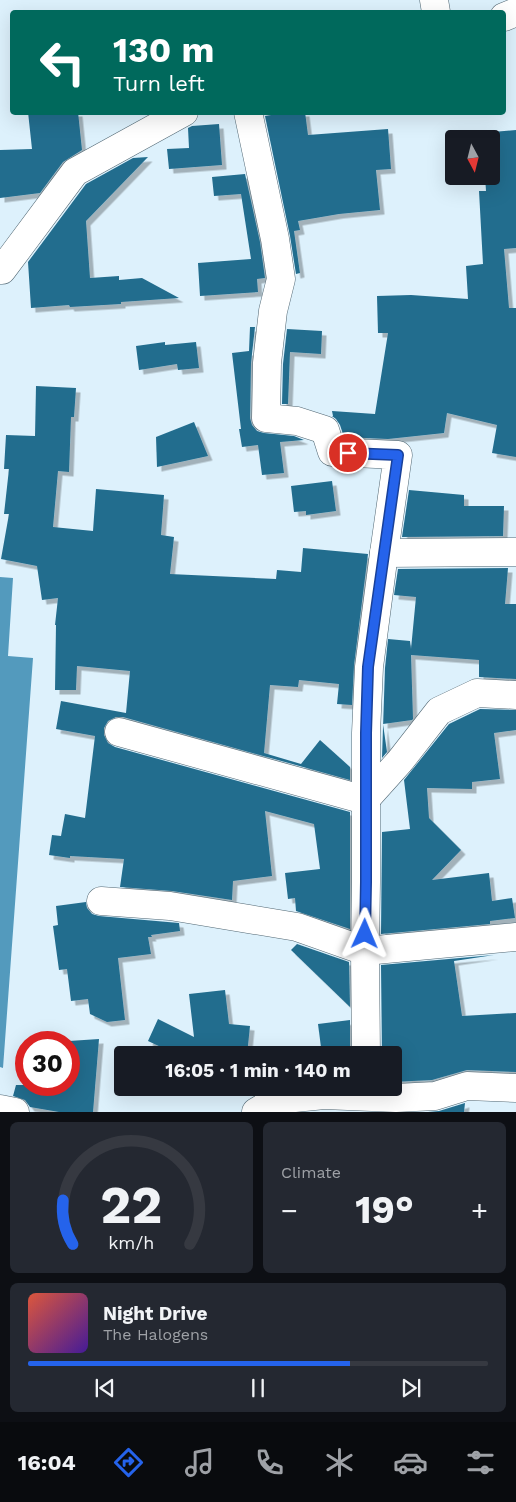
<!DOCTYPE html>
<meta charset="utf-8">
<style>
body{margin:0;font-family:"Work Sans",sans-serif;background:#242831;color:#f1f3f6;height:100vh;display:flex;flex-direction:column;font-size:19px;white-space:nowrap}
*{box-sizing:border-box;margin:0}
p{font-size:16px;color:#9ea1a6}
.icon{flex:none;width:28px;height:28px;fill:none;stroke:currentColor;stroke-width:2;stroke-linecap:round;stroke-linejoin:round}
.map{position:relative;height:1112px;overflow:hidden}
.details{display:flex;flex-direction:column;gap:10px;padding:10px;background:#0d0f14;flex:1}
.details>*{flex:none}
.top-card{position:absolute;left:10px;top:10px;width:496px;height:105px;border-radius:5px;box-shadow:0 5px 20px #0002;background:#00695c;color:#fff;overflow:hidden}
.needle{width:32px;rotate:173deg}
.controls{position:absolute;left:445px;top:130px;display:grid;gap:10px}
.controls a{display:grid;place-items:center;width:55px;height:55px;border-radius:5px;background:#171b24;box-shadow:0 5px 20px #0002;font-size:25px}
.speed{position:absolute;left:15px;top:1031px;display:flex;gap:10px;font-size:25px;font-weight:700;text-align:center}
.speed>*{display:grid;place-content:center;width:65px;height:65px;border-radius:50%;background:#171b24;box-shadow:0 5px 20px #0002;line-height:1}
.speed .limit{border:8px solid #d22;background:#fff;color:#111}
.pin{position:absolute;display:grid;place-items:center;width:42px;height:42px;color:#fff;margin:-21px;border:2px solid #fff;border-radius:50%;box-shadow:0 1px 5px #0007}
.me{position:absolute;width:55px;margin:-28px;rotate:1deg;stroke-linejoin:round;filter:drop-shadow(0 0 4px #0008)}
.turn{display:flex;align-items:center;gap:18px;height:105px;padding:0 20px;font-size:22px}
.turn .icon{width:65px;height:65px;stroke-width:2.5}
.turn b{display:block;font-size:35px;line-height:42px}
.big{font-size:38px;font-weight:700;line-height:1.1}
.details .widget{flex:1;display:flex;flex-direction:column;justify-content:center;gap:8px;min-width:0;padding:0 18px;border-radius:8px;background:#242831}
.details .dial{align-items:center;gap:0}
.dial svg{height:130px;overflow:visible;fill:none;stroke:#363941;stroke-width:7;stroke-linecap:round;text-anchor:middle}
.dial text{fill:#f1f3f6;stroke:none}
.song{display:flex;align-items:center;gap:15px}
.cover{width:60px;height:60px;border-radius:8px;background:linear-gradient(135deg,hsl(10 70% 55%),hsl(260 70% 35%))}
.played{height:5px;border-radius:2px;background:linear-gradient(90deg,#2563eb 70%,#363941 70%)}
.keys{display:flex;justify-content:space-around;direction:ltr}
.heat{display:flex;justify-content:space-between;align-items:center;font-size:28px;direction:ltr}
.details .tiles{flex:1;display:grid;gap:10px;grid-template-columns:1fr 1fr}
.widget:last-child{grid-column:span 2}
.trip{position:absolute;left:114px;top:1046px;width:288px;height:50px;border-radius:5px;background:#171b24;box-shadow:0 5px 20px #0002;font-weight:700;line-height:50px;text-align:center}
.tabs{display:flex;height:80px;justify-content:space-around;align-items:center;background:#090b0e;color:#9ea1a6}
.tabs .icon{width:35px;height:35px}
.tabs .on{color:#2563eb}
.tabs b{font-size:22px;color:#f1f3f6}
.map>svg:first-child{display:block}
.water{fill:#539abd}
.building{fill:#226d8e;filter:url(#shadow)}
.lines{fill:none;stroke-linecap:round;stroke-linejoin:round}
.street-casing{stroke:#516773;stroke-width:29}
.street{stroke:#fff;stroke-width:28}
.route-casing{stroke:#184099;stroke-width:12}
.route{stroke:#2563eb;stroke-width:9}
</style>
<div class="map">
<svg width="516" height="1112" viewBox="0 0 516 1112">
<defs>
<filter id="shadow"><feDropShadow dx="4.5" dy="4.5" stdDeviation="0" flood-color="#0004"/></filter>
</defs>
<rect width="100%" height="100%" fill="#ddf1fc"/>
<polygon class="water" points="0,577 13,578 8,656 33,658 3,1068 0,1067"/>
<g class="building">
<polygon points="28,112 78,112 82,150 63,162 40,193 0,198 0,150 32,149"/>
<polygon points="289,112 305,112 308,135 388,129 391,169 376,170 380,210 339,214 298,221 300,230 294,231 300,273 296,274 290,236 265,116"/>
<polygon points="219,124 222,165 169,169 167,149 189,148 188,128 192,126"/>
<polygon points="516,130 516,248 504,249 509,308 516,308 516,457 492,453 497,425 447,413 444,433 388,439 344,437 340,425 336,419 332,416 333,416 332,411 375,414 388,333 378,333 377,296 411,295 468,299 466,266 483,264 479,191 486,191 485,176 491,176 491,139 482,139 481,133"/>
<polygon points="148,157 86,221 90,278 119,276 119,280 142,278 179,298 121,302 121,304 70,307 69,305 31,308 28,262 86,184 133,158"/>
<polygon points="245,174 260,242 265,278 257,279 258,292 200,296 198,263 251,259 241,194 214,196 212,177"/>
<polygon points="250,327 255,327 251,363 250,418 252,425 257,431 264,433 294,436 304,440 280,442 284,473 262,475 258,445 242,447 239,429 241,429 232,353 249,351"/>
<polygon points="287,329 322,331 321,354 290,352 288,404 282,404 283,364"/>
<polygon points="165,342 165,345 196,342 199,368 178,370 177,364 139,370 136,346"/>
<polygon points="36,386 76,388 74,417 71,417 69,472 58,471 53,527 93,531 96,489 164,495 161,535 174,537 170,574 276,579 277,570 301,572 303,548 368,554 354,665 352,705 337,704 339,684 299,680 298,687 270,685 264,753 301,764 320,740 350,767 350,780 123,717 116,717 108,721 104,728 104,735 108,743 115,747 350,812 350,929 296,911 295,898 288,899 285,873 320,869 314,824 265,811 272,876 233,881 232,900 172,891 120,887 124,859 70,856 70,858 49,855 52,835 61,836 65,814 85,818 95,736 56,729 61,701 126,713 130,671 77,666 76,690 55,690 56,625 55,625 58,598 42,600 37,566 1,559 9,514 4,514 9,469 4,469 6,435 35,436"/>
<polygon points="194,422 208,456 157,467 156,437"/>
<polygon points="332,481 336,511 306,515 306,511 294,512 291,486"/>
<polygon points="409,490 464,495 464,506 504,506 503,536 402,537"/>
<polygon points="508,568 505,604 516,604 516,679 479,677 479,660 411,655 413,719 412,720 383,724 387,752 382,758 385,668 388,639 410,641 411,649 416,597 394,595 398,569"/>
<polygon points="480,709 516,710 516,730 494,733 500,779 472,782 472,789 427,788 429,818 461,850 432,880 489,873 492,901 512,898 515,918 490,921 490,924 381,934 382,832 410,829 404,780 449,724"/>
<polygon points="86,902 87,908 92,914 99,916 179,923 180,931 151,935 152,937 148,937 151,954 118,958 125,1020 107,1022 90,1014 88,999 71,1001 67,969 59,970 53,926 58,925 56,906"/>
<polygon points="297,944 349,962 350,1007 291,950"/>
<polygon points="494,955 454,961 462,1016 516,1013 516,1072 467,1070 432,1080 392,1082 392,1055 382,1055 381,965"/>
<polygon points="225,990 229,1024 250,1026 247,1055 178,1055 148,1041 158,1019 194,1037 189,994"/>
<polygon points="350,1020 350,1055 322,1055 318,1024"/>
<polygon points="99,1039 93,1112 59,1112 30,1107 25,1100 13,1096 16,1085 69,1085 69,1041"/>
<polygon points="465,1103 464,1112 428,1112 439,1111"/>
</g>
<g class="lines">
<defs>
<g id="street">
<polyline points="434,0 436,12"/>
<polyline points="504,17 516,12"/>
<polyline points="248,112 275,239 281,279 273,311 267,363 266,418 297,421 325,430 332,452 398,455 384,553 516,552"/>
<polyline points="0,270 2,270 75,172 184,112"/>
<polyline points="119,732 365,800 400,761 439,711 477,693 516,695"/>
<polyline points="101,901 170,906 297,927 365,951 516,937"/>
<polyline points="366,1055 365,951 366,882 366,733 369,667 384,553"/>
<polyline points="0,1109 15,1112"/>
<polyline points="256,1112 276,1100 324,1095 396,1098 435,1096 467,1086 516,1088"/>
</g>
</defs>
<use href="#street" class="street-casing"/>
<use href="#street" class="street"/>
</g>
<g class="lines">
<defs>
<polyline id="route" points="348,453 398,455 368,667 366,733 366,882 365,934"/>
</defs>
<use href="#route" class="route-casing"/>
<use href="#route" class="route"/>
</g>
</svg>
<div class="controls">
<a><svg class="needle" viewBox="-14 -14 28 28"><path d="M0-13l5 13h-10z" fill="#e53935"/><path d="M0 13l5-13h-10z" fill="#9ea1a6"/></svg></a>
</div>
<div class="speed"><div class="limit">30</div></div>
<div class="pin" style="left:348px;top:453px;background:#d93025"><svg class="icon" aria-label="arrive" viewBox="0 0 24 24"><path d="M6 21V4h12l-3 4 3 4H6"/></svg></div>
<svg class="me" style="left:365px;top:934px" viewBox="-20 -20 40 40"><path d="M0-17L14 15 0 8-14 15z" fill="#2563eb" stroke="#fff" stroke-width="4"/></svg>
<div class="trip">16:05 · 1 min · 140 m</div>
<div class="top-card">
<div class="turn"><svg class="icon" aria-label="left" viewBox="0 0 24 24"><path d="M17 20v-9H6M10 6l-5 5 5 5"/></svg><div><b>130 m</b>Turn left</div></div>
</div>
</div>
<section class="details">
<div class="tiles">
<div class="widget dial"><svg viewBox="0 0 100 80">
<path d="M14 69A42 42 0 1 1 86 69"/>
<path d="M14 69A42 42 0 0 1 8 42" stroke="#2563eb"/>
<text x="50" y="56" font-size="32" font-weight="700">22</text>
<text x="50" y="72" font-size="11">km/h</text>
</svg></div>
<div class="widget"><p>Climate</p>
<div class="heat"><a>−</a><b class="big">19°</b><a>+</a></div>
</div>
<div class="widget">
<div class="song"><i class="cover"></i><div><b>Night Drive</b><p>The Halogens</p></div></div>
<div class="played"></div>
<div class="keys"><svg class="icon" aria-label="previous" viewBox="0 0 24 24"><path d="M18 5L8 12l10 7zM5 5v14"/></svg><svg class="icon" aria-label="pause" viewBox="0 0 24 24"><path d="M8 5v14M16 5v14"/></svg><svg class="icon" aria-label="next" viewBox="0 0 24 24"><path d="M6 5l10 7-10 7zM19 5v14"/></svg></div>
</div>
</div>
</section>
<nav class="tabs">
<b>16:04</b>
<svg class="icon on" aria-label="directions" viewBox="0 0 24 24"><path d="M12 3l9 9-9 9-9-9zM9 14v-3h6M13 9l2 2-2 2"/></svg>
<svg class="icon" aria-label="music" viewBox="0 0 24 24"><path d="M9 18V5l10-2v13"/><circle cx="6" cy="18" r="3"/><circle cx="16" cy="16" r="3"/></svg>
<svg class="icon" aria-label="phone" viewBox="0 0 24 24"><path d="M5 4h4l2 5-3 2q2 4 5 5l2-3 5 2v4C11 20 4 13 5 4z"/></svg>
<svg class="icon" aria-label="climate" viewBox="0 0 24 24"><path d="M12 3v18M4 7l16 10M4 17L20 7"/></svg>
<svg class="icon" aria-label="car" viewBox="0 0 24 24"><path d="M5 17H2v-5l4-1 3-4h7l3 4 3 1v5h-3M9 17h6M6 11h13"/><circle cx="7" cy="17" r="2"/><circle cx="17" cy="17" r="2"/></svg>
<svg class="icon" aria-label="filters" viewBox="0 0 24 24"><path d="M4 7h16M4 17h16"/><circle cx="9" cy="7" r="2"/><circle cx="15" cy="17" r="2"/></svg>
</nav>
